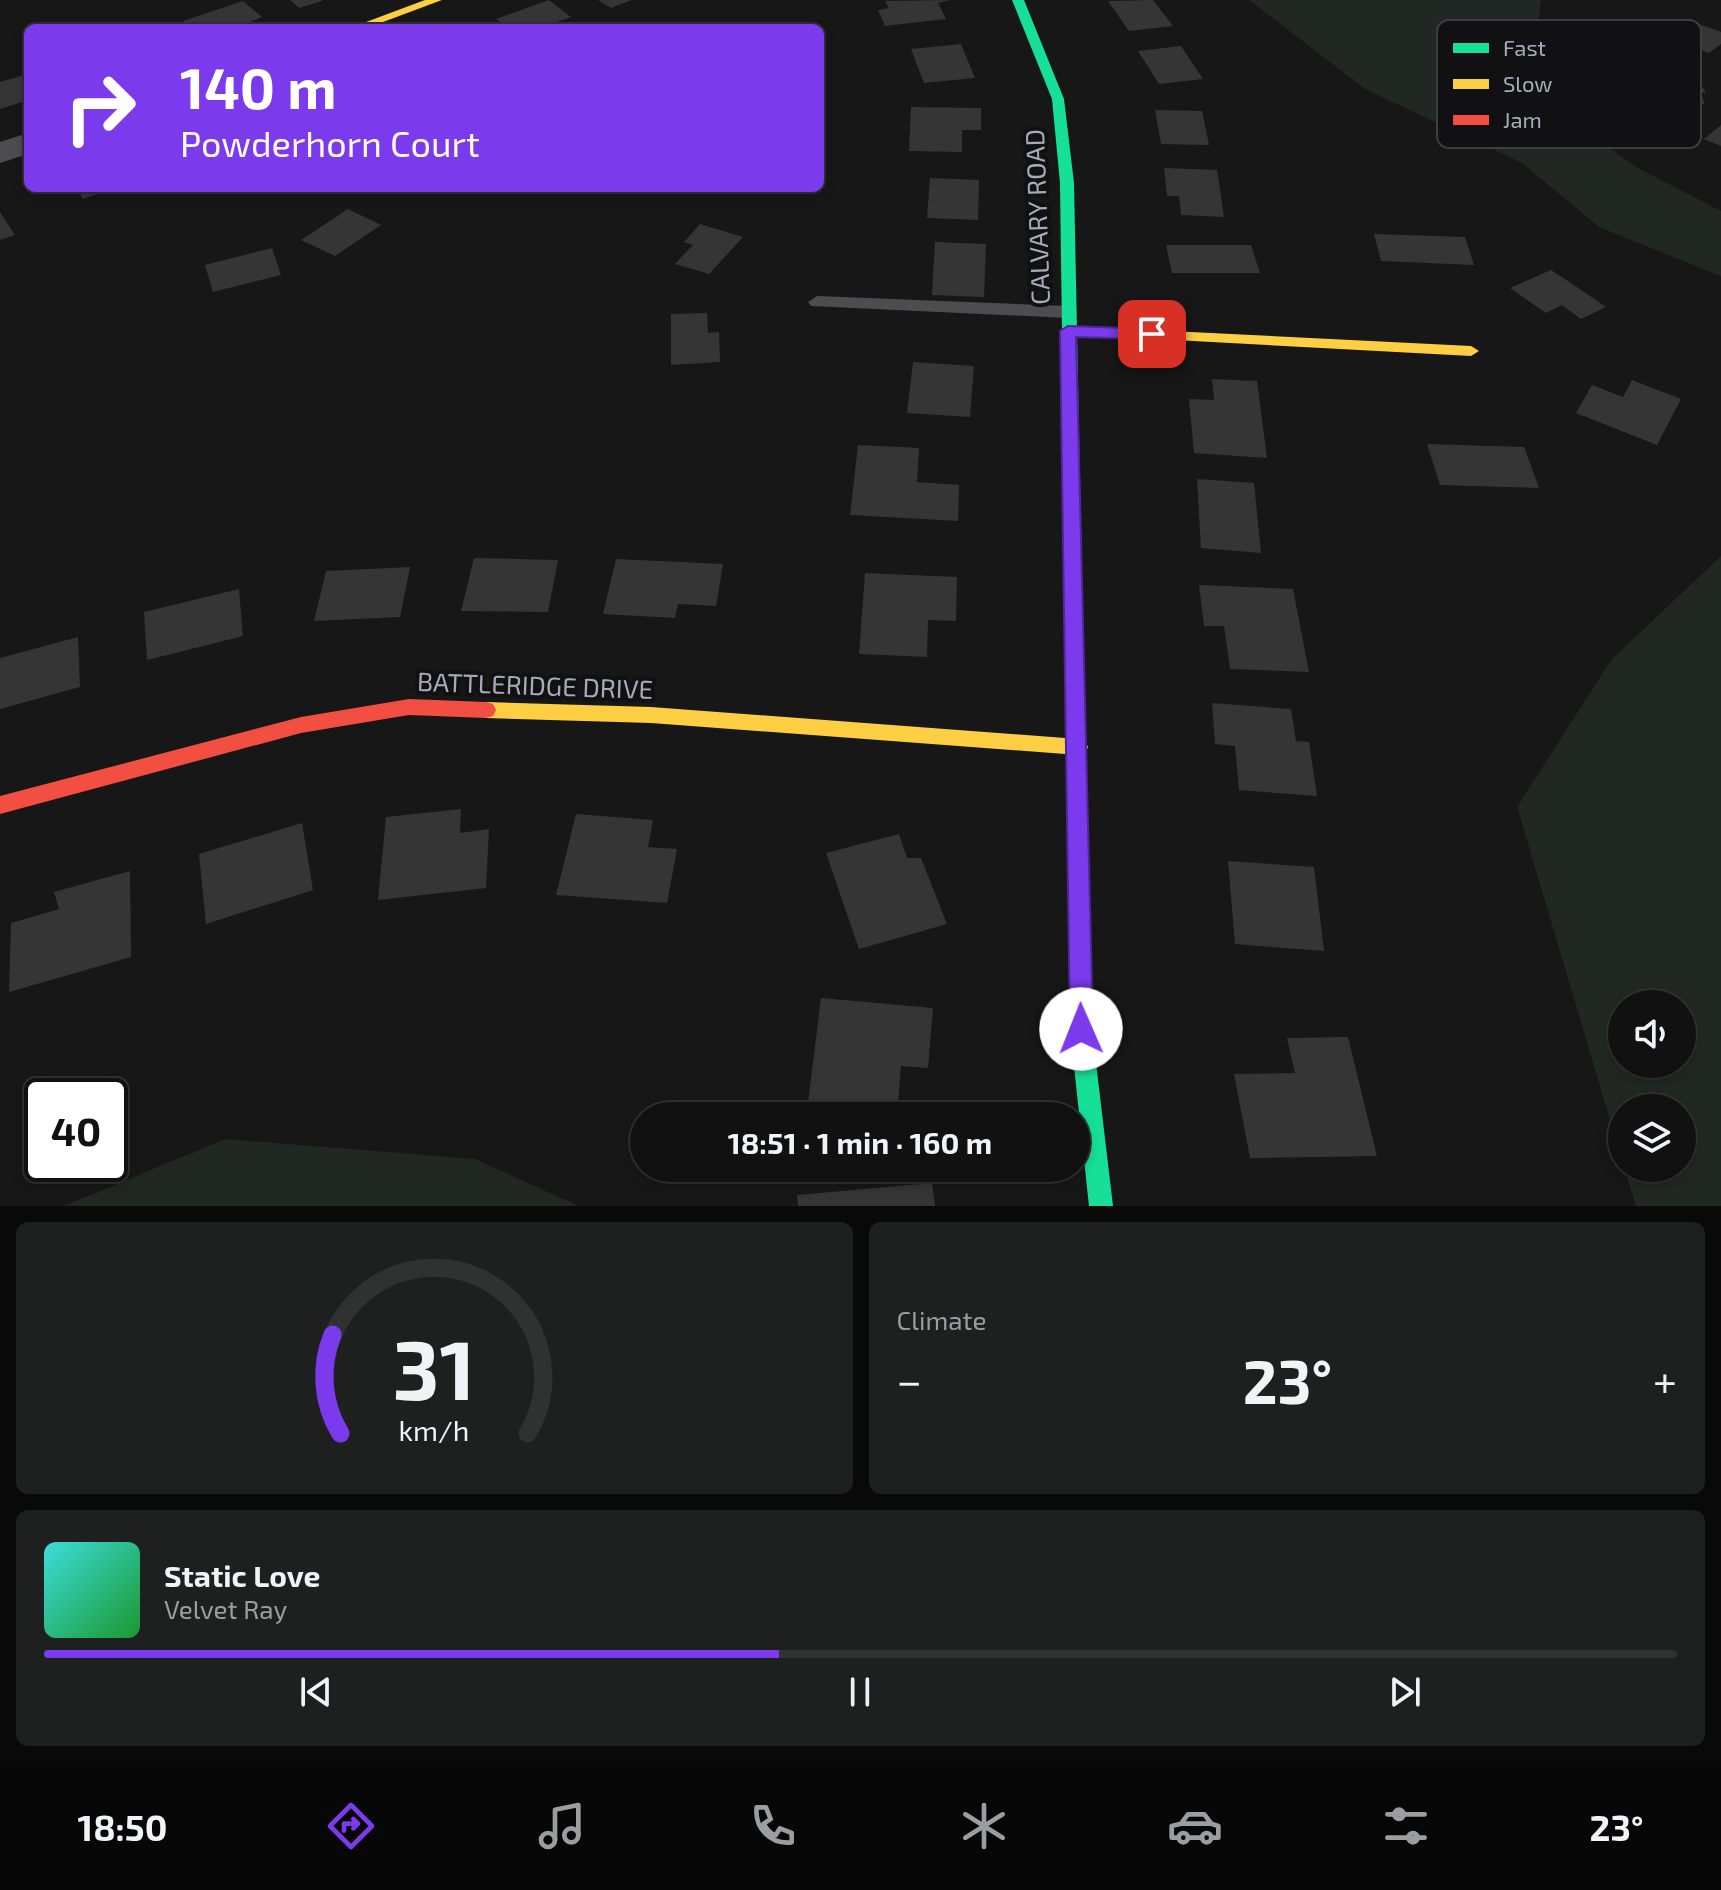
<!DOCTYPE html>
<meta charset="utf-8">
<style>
body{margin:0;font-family:"Exo 2",sans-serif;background:#1e1f1f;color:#f1f3f6;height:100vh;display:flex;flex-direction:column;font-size:30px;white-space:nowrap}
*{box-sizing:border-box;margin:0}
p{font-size:26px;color:#9c9d9f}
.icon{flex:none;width:44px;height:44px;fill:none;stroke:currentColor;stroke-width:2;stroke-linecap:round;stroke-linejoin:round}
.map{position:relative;height:1206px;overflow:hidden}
.drawer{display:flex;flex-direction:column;gap:16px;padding:16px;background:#090909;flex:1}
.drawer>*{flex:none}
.guide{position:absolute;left:24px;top:24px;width:800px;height:168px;border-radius:12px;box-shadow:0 4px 12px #0003,0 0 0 2px #303131;background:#7c3aed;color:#fff;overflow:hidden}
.buttons{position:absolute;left:1608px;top:990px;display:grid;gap:16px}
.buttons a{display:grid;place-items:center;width:88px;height:88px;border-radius:50%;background:#111;box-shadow:0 4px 12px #0003,0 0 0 2px #303131;font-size:40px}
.speed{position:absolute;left:24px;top:1078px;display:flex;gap:16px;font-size:40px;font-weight:700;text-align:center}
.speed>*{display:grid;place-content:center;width:104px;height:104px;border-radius:50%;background:#111;box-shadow:0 4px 12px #0003,0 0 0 2px #303131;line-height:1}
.speed .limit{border:4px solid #111;border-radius:12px;background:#fff;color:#111}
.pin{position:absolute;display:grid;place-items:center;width:68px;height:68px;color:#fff;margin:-34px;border-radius:16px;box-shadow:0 4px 12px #0006}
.me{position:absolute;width:88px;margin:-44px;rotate:359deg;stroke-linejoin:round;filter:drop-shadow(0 0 6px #0008)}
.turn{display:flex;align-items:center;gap:28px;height:168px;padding:0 24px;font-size:36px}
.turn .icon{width:104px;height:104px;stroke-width:2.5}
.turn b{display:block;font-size:56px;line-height:68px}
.big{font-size:60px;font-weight:700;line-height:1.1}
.drawer .tile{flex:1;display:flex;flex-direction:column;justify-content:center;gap:12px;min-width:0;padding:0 28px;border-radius:12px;background:#1e1f1f}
.drawer .dial{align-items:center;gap:0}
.dial svg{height:208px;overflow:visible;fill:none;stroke:#303131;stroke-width:7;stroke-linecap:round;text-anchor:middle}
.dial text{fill:#f1f3f6;stroke:none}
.song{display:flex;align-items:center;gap:24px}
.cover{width:96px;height:96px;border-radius:12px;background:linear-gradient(135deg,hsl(180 70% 55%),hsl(130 70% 35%))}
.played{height:8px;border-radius:4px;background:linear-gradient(90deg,#7c3aed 45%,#303131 45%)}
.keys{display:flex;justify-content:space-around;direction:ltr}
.heat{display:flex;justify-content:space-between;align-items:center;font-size:44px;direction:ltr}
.drawer .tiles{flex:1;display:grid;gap:16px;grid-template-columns:1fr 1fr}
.tile:last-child{grid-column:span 2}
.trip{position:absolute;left:630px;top:1102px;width:460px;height:80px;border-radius:40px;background:#111;box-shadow:0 4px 12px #0003,0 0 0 2px #303131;font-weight:700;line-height:80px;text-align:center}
.tab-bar{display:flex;height:128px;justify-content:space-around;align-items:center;background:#070707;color:#9c9d9f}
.tab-bar .icon{width:56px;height:56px}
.tab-bar .on{color:#7c3aed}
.tab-bar b{font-size:36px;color:#f1f3f6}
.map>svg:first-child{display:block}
.green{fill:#212722;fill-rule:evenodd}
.building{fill:#353536}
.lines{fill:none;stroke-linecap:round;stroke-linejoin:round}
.lane{fill:#4d4d50;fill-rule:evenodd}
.street{fill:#4d4d50;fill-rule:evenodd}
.fast{fill:#16e098;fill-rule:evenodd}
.slow{fill:#ffcf43;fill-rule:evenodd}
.jam{fill:#f24e42;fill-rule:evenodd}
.route{fill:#7c3aed;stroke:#51269a;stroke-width:2}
.labels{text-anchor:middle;stroke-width:8;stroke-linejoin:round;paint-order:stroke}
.street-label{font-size:26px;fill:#a8abb7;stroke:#111113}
.key{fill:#111113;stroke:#3e3f44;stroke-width:2}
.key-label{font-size:22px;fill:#a8abb7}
</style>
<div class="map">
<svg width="1721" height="1206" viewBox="0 0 1721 1206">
<rect width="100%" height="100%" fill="#171717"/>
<g class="green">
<polygon points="1249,0 1541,0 1529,91 1638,168 1721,211 1721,276 1599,227 1522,163 1365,89"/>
<path d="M1721 556V1206H1636L1624 1168H1682V1108H1622V1160L1517 807 1611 660ZM1622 1004H1682V1064H1622Z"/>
<polygon points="225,1139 475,1159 579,1206 64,1206"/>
</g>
<g class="building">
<polygon points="290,0 322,0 322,1 299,8"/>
<polygon points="549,0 571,17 540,28 508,28 496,19"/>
<polygon points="598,0 632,0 611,8"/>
<polygon points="950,0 938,3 946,19 885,26 878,10 889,8 885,1"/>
<polygon points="1153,0 1173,26 1129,31 1108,1"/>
<polygon points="243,1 262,17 235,28 190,28 183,21"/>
<polygon points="1696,23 1721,32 1721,44 1709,53 1674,40"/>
<polygon points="961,44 975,78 924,83 911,49"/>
<polygon points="1181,46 1203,79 1159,84 1138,51"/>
<polygon points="1650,64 1691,67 1706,93 1700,92 1705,104 1663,100"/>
<polygon points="28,74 28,100 0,109 0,82"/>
<polygon points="911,107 981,108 981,130 962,130 962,152 909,151"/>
<polygon points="1155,110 1202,111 1209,145 1161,144"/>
<polygon points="1721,125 1721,146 1704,139"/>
<polygon points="1164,168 1217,170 1224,217 1181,215 1179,196 1167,196"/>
<polygon points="930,178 979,180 978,220 927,218"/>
<polygon points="76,188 114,188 83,199"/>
<polygon points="348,209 381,225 335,256 301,240"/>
<polygon points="0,212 15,235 0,240"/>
<polygon points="700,224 743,237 709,274 675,264 693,245 684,242"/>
<polygon points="1374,234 1465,237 1474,265 1381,261"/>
<polygon points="935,242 986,244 984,297 932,295"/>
<polygon points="1166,245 1251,245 1260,273 1172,273"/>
<polygon points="272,248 281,275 213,292 205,265"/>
<polygon points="1551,270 1571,283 1606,307 1581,319 1562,305 1546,313 1510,288"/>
<polygon points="707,313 708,333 719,332 720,362 671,365 671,314"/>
<polygon points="913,362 974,366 970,417 907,413"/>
<polygon points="1212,379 1257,381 1267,458 1194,453 1189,399 1214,400"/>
<polygon points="1632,380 1681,399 1657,445 1576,413 1592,385 1623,397"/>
<polygon points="1427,444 1524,447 1539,488 1440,485"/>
<polygon points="858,445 919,448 917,482 959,485 958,521 850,515"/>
<polygon points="1197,479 1254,483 1261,553 1201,548"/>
<polygon points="474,558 558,560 548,612 461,611"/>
<polygon points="616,559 723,564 716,606 678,604 675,618 603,614"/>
<polygon points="410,567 400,617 314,621 326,571"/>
<polygon points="865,573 957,577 956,621 928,620 927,657 859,654"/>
<polygon points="1199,585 1293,589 1309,672 1230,669 1224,626 1204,626"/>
<polygon points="239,589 243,636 147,660 144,612"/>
<polygon points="78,637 80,687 0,709 0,658"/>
<polygon points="1212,703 1291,709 1296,741 1309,742 1317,796 1239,790 1235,746 1215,744"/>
<polygon points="461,809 460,833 489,829 486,888 378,900 386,817"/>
<polygon points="576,814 653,820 648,847 677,849 667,903 556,895"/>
<polygon points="302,823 313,890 206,924 199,854"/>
<polygon points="899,834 907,858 921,858 947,924 859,949 826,853"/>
<polygon points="1228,861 1314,867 1324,951 1235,944"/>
<polygon points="130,871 131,957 9,992 11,923 59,909 54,892"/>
<polygon points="821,998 933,1008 928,1068 901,1066 897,1116 807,1111"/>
<polygon points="1348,1037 1377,1156 1250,1158 1234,1074 1295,1073 1287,1038"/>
<polygon points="932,1183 935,1206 798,1206 797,1195"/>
</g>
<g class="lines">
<polygon class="lane" points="817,296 1068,306 1077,312 1068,318 811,306 808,302"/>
<polygon class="street" points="28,133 28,154 0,163 0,142"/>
<g class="fast">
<polygon points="1012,0 1024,0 1064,99 1074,183 1080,481 1072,487 1064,481 1060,183 1052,99"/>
<polygon points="1080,970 1088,973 1091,980 1092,1029 1113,1206 1089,1206 1070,1029 1069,980 1072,973"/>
</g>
<g class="slow">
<polygon points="425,0 442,0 367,28 350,28"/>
<polygon points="1068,326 1471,346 1479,351 1471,356 1063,334 1063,328"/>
<polygon points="486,702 651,707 1078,739 1085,741 1088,747 1085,753 1078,755 651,723 486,718 479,716 476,710 479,704"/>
</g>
<g class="jam">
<polygon points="1072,475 1080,481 1091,980 1088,987 1080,990 1072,987 1069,980 1064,481"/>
<polygon points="409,699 486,702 493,704 496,710 493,716 486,718 409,715 301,733 0,814 0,796 301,717"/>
</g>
</g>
<polygon class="route" points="1068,326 1152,329 1160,334 1152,339 1076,337 1093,1029 1089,1037 1081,1040 1073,1037 1070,1029 1060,331"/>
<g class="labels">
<g class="street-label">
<text transform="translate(1038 217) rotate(-92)" y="9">CALVARY ROAD</text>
<text transform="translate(535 686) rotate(2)" y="9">BATTLERIDGE DRIVE</text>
</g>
</g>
<rect x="1437" y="20" width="264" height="128" rx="12" class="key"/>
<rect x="1453" y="43" width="36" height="10" fill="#16e098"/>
<rect x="1453" y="79" width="36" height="10" fill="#ffcf43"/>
<rect x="1453" y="115" width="36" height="10" fill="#f24e42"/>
<g class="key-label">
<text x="1503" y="56">Fast</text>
<text x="1503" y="92">Slow</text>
<text x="1503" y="128">Jam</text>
</g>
</svg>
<div class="buttons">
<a><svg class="icon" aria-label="sound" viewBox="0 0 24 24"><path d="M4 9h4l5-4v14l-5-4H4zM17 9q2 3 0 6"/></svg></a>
<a><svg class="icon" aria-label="layers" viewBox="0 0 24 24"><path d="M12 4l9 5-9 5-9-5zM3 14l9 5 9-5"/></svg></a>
</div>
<div class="speed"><div class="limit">40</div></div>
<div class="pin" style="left:1152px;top:334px;background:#d93025"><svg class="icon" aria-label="arrive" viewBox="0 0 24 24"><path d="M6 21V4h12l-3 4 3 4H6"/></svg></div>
<svg class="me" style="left:1081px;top:1029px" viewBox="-20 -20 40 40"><circle r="19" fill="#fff"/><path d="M0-13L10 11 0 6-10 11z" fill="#7c3aed"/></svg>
<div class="trip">18:51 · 1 min · 160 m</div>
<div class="guide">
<div class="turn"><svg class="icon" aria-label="right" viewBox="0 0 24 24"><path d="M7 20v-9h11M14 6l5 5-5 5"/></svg><div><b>140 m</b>Powderhorn Court</div></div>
</div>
</div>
<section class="drawer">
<div class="tiles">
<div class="tile dial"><svg viewBox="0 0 100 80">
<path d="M14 69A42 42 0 1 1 86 69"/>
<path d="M14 69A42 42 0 0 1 11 31" stroke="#7c3aed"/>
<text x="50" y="56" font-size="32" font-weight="700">31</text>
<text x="50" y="72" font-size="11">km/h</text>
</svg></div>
<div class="tile"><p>Climate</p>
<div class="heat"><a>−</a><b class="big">23°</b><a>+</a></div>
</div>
<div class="tile">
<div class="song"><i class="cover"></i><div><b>Static Love</b><p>Velvet Ray</p></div></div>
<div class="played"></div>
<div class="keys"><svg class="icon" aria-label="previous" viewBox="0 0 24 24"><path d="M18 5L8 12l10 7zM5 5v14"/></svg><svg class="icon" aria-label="pause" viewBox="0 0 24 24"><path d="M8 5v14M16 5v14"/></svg><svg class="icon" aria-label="next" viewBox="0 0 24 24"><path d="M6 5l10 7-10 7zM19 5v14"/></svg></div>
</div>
</div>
</section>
<nav class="tab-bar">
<b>18:50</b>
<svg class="icon on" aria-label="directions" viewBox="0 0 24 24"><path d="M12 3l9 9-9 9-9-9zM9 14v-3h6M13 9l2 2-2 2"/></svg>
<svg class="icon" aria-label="music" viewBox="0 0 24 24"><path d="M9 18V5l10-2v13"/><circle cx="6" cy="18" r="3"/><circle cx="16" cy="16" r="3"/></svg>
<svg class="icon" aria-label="phone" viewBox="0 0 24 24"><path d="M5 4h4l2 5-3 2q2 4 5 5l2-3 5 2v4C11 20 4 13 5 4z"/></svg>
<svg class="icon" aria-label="climate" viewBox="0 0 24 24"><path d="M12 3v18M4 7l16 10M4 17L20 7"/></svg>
<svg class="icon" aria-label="car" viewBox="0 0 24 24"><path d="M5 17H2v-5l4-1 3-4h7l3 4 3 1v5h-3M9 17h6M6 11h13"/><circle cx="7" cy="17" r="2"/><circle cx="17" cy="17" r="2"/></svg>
<svg class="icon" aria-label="filters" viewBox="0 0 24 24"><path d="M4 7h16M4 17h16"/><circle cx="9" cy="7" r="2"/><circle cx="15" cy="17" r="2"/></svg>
<b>23°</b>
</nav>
